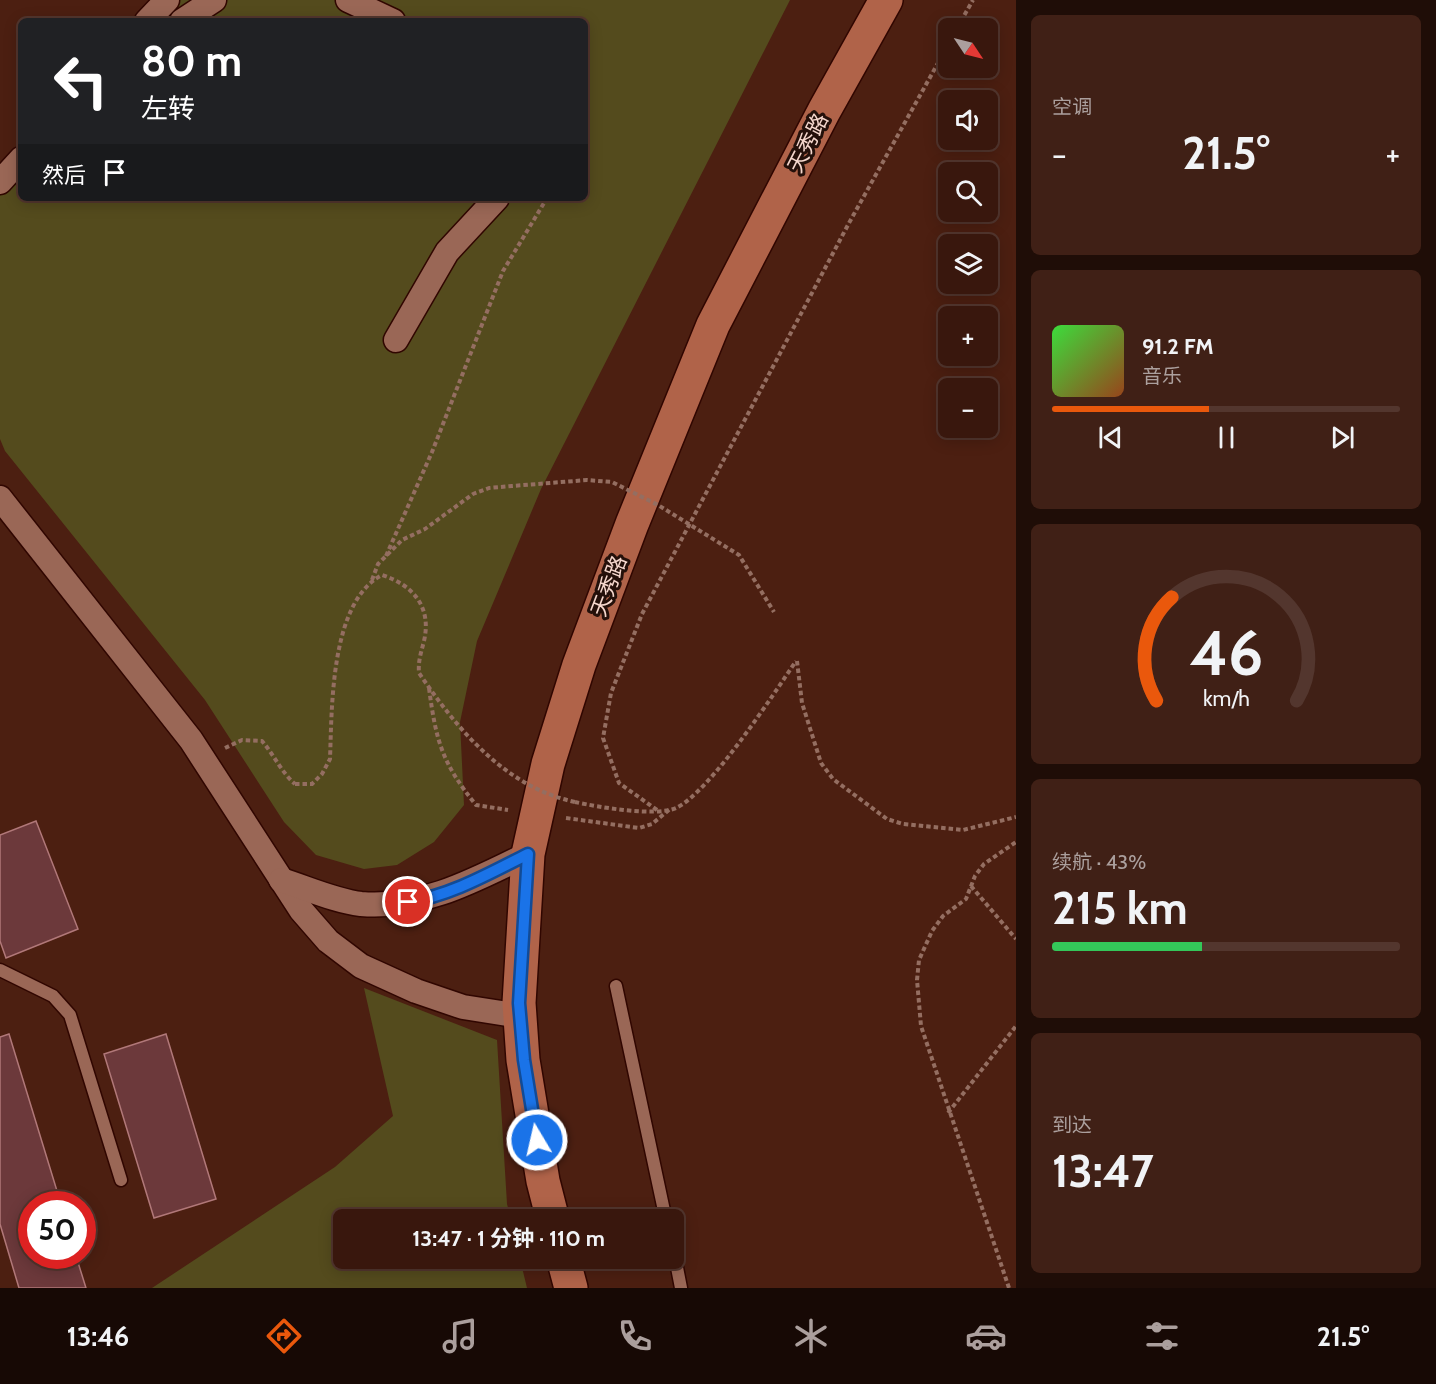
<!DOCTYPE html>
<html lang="zh">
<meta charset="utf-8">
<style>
body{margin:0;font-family:Cabin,"Noto Sans SC",sans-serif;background:#402016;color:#f1f3f6;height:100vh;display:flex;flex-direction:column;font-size:22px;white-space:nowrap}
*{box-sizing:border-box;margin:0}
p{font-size:20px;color:#ab9f9d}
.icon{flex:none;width:33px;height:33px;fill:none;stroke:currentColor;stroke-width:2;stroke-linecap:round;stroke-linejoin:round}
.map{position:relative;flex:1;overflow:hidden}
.panel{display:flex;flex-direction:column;gap:15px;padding:15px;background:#1f0d07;width:420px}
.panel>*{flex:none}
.hud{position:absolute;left:18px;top:18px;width:570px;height:183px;border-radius:9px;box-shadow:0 3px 15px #0003,0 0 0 2px #53362e;background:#202124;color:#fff;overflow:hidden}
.needle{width:39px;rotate:125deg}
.fabs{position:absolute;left:938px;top:18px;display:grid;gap:12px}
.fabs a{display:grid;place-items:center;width:60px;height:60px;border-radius:9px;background:#39170d;box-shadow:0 3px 15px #0003,0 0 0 2px #53362e;font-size:30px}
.speed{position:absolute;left:18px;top:1191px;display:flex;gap:12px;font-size:30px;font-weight:700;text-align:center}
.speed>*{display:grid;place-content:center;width:78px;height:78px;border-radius:50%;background:#39170d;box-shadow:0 3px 15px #0003,0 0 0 2px #53362e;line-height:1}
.speed .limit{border:9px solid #d22;background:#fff;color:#111}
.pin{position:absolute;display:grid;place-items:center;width:51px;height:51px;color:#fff;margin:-26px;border:3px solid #fff;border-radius:50%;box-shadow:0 2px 6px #0007}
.me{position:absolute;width:66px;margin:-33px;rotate:351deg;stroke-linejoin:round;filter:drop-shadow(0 0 4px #0008)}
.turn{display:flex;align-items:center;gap:21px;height:126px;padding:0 24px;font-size:27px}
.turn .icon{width:78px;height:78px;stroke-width:2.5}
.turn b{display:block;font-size:42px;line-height:51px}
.then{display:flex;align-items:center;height:57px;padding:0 24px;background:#0003;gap:12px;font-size:22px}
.big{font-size:45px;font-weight:700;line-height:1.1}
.panel .card{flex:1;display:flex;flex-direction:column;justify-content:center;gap:9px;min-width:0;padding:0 21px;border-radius:9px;background:#402016}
.panel .dial{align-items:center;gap:0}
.dial svg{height:156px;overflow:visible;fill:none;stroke:#53362e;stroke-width:7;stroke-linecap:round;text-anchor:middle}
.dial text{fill:#f1f3f6;stroke:none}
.song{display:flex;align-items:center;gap:18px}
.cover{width:72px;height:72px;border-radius:9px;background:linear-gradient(135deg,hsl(120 70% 55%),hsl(20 70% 35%))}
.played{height:6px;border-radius:3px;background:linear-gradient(90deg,#ea580c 45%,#53362e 45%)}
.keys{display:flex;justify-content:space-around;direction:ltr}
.heat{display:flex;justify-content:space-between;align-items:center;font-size:33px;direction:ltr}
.charge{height:9px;border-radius:4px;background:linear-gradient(90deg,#34c759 43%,#53362e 0)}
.trip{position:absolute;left:333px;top:1209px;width:351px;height:60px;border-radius:9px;background:#39170d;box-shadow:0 3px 15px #0003,0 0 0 2px #53362e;font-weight:700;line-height:60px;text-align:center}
.menu{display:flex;height:96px;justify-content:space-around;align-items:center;background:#170905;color:#ab9f9d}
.menu .icon{width:42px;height:42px}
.menu .on{color:#ea580c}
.menu b{font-size:27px;color:#f1f3f6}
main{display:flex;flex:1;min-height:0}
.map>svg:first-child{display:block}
.green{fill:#544b1d}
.building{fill:#6c393b;stroke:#b17879;stroke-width:1.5}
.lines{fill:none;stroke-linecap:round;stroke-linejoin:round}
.lane-casing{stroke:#300600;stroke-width:15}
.street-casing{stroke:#300600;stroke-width:27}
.secondary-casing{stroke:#300600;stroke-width:36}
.path{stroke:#946e61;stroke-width:4;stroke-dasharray:4.5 3;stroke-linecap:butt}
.lane{stroke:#9a6756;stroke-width:12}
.street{stroke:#9a6756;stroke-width:24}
.secondary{stroke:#b06349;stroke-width:33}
.path-bridge{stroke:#946e61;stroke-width:4;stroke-dasharray:4.5 3;stroke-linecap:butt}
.route-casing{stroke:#114b97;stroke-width:15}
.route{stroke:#1a73e8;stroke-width:10}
.labels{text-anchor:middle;stroke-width:6;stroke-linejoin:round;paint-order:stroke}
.street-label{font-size:21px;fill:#f6d8ce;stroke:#24100a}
</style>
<main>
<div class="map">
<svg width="1016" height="1288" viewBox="0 0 1016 1288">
<rect width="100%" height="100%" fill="#4c1f11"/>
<g class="green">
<polygon points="162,0 790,0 541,489 477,641 460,722 464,805 434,842 397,865 364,869 316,855 284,822 205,700 5,451 0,439 0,170 21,147 21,198 585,198 585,21 142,21"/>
<polygon points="364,988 497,1040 507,1204 511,1219 344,1220 344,1258 520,1259 527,1288 152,1288 335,1167 393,1116"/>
</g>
<g class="building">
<polygon points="36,821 78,929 6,958 0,941 0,835"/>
<polygon points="9,1034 61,1204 32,1204 32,1256 76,1256 86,1288 19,1288 0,1224 0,1037"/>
<polygon points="166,1034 216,1199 154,1218 104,1054"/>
</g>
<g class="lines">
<defs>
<g id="lane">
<polyline points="0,970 53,996 70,1015 121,1180"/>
<polyline points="616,986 666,1220"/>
<polyline points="674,1252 681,1288"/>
</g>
<g id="street">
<polyline points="348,0 393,21"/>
<polyline points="147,21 167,0"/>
<polyline points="182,21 214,0"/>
<polyline points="0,182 21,159"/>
<polyline points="396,340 447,252 497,198"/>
<polyline points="0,498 191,740 301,910 328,941 361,966 416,991 463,1007 520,1016"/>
<path d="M281 880C307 888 335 901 361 904 422 909 475 880 528 854"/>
</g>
<g id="secondary">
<polyline points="553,1220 543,1181 523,1060 519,1003 528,854 548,764 579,665 632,524 713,325 824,111 886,0"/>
<polyline points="563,1258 571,1288"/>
</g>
</defs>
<use href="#lane" class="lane-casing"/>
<use href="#street" class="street-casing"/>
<use href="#secondary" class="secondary-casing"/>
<g class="path">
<polyline points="957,28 973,0"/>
<polyline points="386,556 432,452 503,271 547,198"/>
<polyline points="797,661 802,703 821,763 833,779 887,819 903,824 963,830 1016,817"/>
<path d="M429 688C436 741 442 763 476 805L508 810"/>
<path d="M225 748 242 740 262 741C274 755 282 773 295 784"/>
<path d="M575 802C598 807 655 817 676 808 710 792 773 695 796 661"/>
<polyline points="657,810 619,783 603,738 611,693 642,614 849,223 948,45"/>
<polyline points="566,818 639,828 652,824 670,809"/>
<polyline points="971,886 1016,939"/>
<polyline points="948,1113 1016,1026"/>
<polyline points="1009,1288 921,1026 917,980 919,960 932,931 943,916 966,899 975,876 984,864 1016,842"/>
</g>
<use href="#lane" class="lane"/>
<use href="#street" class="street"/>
<use href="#secondary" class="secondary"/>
<g class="path-bridge">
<polyline points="372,580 378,564 402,540 425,529 473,494 489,488 512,486 587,480 612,482 658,505 739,555 774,612"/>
<path d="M295 784H312L322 774 330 759C332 708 330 602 382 575 413 585 432 607 424 641 421 653 418 661 419 673 457 729 505 787 575 802"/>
</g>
</g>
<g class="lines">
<defs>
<path id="route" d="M408 902C450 896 490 873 528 854L519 1003 524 1060 537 1140"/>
</defs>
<use href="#route" class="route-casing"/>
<use href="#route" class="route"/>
</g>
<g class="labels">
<g class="street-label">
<text transform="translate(808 143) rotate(-63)" y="7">天秀路</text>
<text transform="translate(609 586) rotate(-69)" y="7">天秀路</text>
</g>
</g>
</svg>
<div class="fabs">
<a><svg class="needle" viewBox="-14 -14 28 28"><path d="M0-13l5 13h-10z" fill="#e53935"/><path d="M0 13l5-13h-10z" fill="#ab9f9d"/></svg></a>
<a><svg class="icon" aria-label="sound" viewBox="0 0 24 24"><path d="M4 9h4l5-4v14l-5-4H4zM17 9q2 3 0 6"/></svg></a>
<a><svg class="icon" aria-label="search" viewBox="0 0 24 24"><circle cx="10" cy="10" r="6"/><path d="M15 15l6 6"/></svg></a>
<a><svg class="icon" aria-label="layers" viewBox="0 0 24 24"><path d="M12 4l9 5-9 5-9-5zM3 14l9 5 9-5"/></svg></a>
<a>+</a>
<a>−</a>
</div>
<div class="speed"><div class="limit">50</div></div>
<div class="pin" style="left:408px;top:902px;background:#d93025"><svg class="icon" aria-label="arrive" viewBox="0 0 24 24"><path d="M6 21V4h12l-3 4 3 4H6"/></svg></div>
<svg class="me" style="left:537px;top:1140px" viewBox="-20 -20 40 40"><circle r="17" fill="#1a73e8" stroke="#fff" stroke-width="3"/><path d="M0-11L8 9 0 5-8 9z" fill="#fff"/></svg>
<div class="trip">13:47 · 1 分钟 · 110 m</div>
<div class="hud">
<div class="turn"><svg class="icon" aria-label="left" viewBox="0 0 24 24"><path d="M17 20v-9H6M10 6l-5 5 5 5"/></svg><div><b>80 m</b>左转</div></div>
<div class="then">然后<svg class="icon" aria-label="arrive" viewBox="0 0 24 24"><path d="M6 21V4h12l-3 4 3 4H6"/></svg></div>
</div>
</div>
<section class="panel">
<div class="card"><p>空调</p>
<div class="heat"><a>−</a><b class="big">21.5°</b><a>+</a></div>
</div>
<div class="card">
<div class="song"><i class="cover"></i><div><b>91.2 FM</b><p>音乐</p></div></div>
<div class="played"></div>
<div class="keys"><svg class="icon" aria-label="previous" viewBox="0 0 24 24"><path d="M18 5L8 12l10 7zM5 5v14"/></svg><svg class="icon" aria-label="pause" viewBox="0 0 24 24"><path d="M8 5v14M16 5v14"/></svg><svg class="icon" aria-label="next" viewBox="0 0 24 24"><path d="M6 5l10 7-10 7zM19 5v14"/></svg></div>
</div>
<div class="card dial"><svg viewBox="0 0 100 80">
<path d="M14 69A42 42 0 1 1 86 69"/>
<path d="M14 69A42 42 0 0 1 22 16" stroke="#ea580c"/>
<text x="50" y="56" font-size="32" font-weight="700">46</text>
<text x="50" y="72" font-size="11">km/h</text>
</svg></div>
<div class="card"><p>续航 · 43%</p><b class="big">215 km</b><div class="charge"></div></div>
<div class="card"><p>到达</p><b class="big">13:47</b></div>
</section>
</main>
<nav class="menu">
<b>13:46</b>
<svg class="icon on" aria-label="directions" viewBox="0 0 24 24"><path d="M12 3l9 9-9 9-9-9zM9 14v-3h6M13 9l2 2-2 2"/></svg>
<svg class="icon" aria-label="music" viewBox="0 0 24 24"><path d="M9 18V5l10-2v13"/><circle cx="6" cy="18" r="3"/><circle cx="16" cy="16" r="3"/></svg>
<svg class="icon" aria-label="phone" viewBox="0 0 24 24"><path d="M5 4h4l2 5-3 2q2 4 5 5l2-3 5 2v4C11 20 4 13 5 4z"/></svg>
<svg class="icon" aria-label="climate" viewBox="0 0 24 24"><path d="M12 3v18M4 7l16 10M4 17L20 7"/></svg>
<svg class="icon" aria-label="car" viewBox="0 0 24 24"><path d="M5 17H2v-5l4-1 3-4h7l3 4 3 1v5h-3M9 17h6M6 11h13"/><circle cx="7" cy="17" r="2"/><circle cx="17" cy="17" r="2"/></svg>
<svg class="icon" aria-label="filters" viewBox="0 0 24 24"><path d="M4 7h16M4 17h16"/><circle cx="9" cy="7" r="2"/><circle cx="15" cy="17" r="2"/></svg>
<b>21.5°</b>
</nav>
